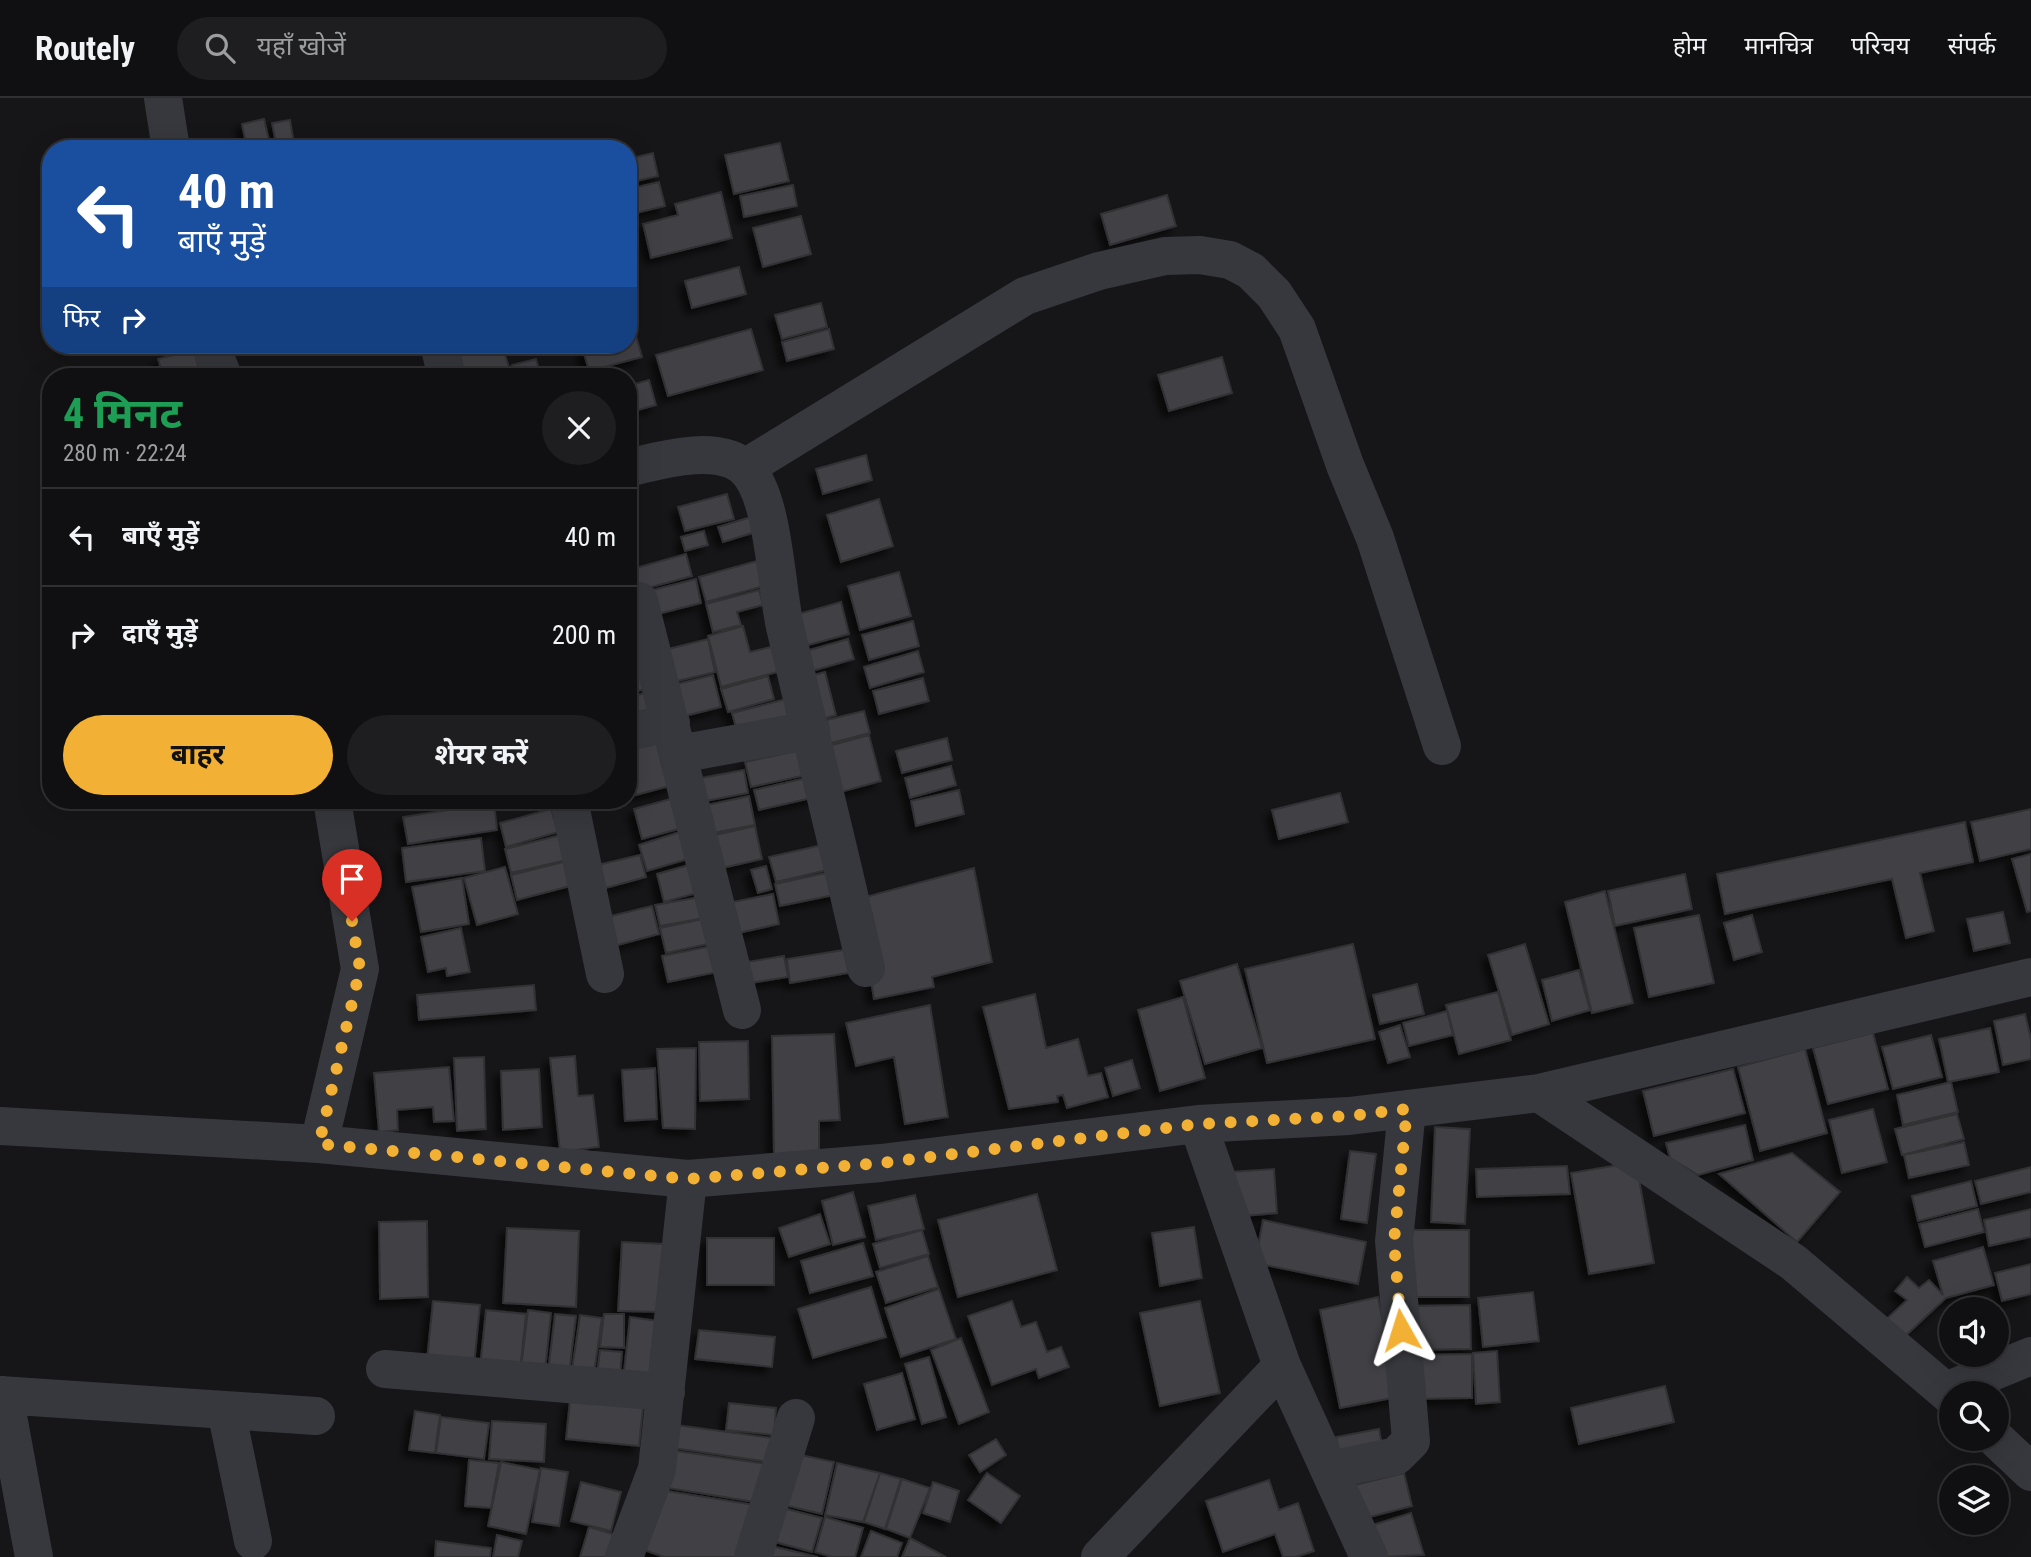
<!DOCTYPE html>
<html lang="hi">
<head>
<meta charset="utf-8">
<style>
	:root { --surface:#101012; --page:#1e1e20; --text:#f1f3f6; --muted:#9c9d9f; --line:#303032; --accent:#f2b134 }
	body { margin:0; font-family:"Roboto Condensed","Noto Sans Devanagari",sans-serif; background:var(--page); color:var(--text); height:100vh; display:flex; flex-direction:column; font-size:26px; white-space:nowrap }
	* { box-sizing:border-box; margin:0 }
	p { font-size:23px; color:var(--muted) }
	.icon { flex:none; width:38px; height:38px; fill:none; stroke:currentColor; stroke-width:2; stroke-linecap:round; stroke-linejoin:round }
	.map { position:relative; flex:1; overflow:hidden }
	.side { position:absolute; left:42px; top:270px; width:595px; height:441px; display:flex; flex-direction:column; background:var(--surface); border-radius:28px; box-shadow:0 7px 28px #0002,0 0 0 2px var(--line) }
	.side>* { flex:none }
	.hud { position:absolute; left:42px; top:42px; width:595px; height:214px; border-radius:28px; box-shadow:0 7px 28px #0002,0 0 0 2px var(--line); background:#1a4fa0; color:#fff; overflow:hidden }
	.fabs { position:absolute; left:1939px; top:1199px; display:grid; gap:14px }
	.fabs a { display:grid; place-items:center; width:70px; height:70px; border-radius:50%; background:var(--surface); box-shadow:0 7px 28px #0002,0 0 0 2px var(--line); font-size:35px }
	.pin { position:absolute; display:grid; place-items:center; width:60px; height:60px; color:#fff; margin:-72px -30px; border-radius:50% 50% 50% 0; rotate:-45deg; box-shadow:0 0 7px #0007 }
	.pin .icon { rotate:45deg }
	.me { position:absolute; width:77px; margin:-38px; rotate:354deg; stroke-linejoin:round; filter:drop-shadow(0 0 5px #0008) }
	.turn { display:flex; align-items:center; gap:24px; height:147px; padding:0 21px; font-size:32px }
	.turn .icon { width:91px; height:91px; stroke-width:2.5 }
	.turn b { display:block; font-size:49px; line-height:60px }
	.then { display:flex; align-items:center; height:66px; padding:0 21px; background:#0003; gap:14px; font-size:26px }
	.round { display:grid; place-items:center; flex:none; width:74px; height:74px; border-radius:37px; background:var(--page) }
	.overview { display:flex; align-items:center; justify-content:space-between; height:119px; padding:0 21px }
	h1 { font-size:42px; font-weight:700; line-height:52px; color:#1e9e55 }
	.primary-button { display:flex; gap:14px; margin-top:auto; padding:14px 21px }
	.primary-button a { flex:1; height:80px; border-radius:42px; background:var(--accent); color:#111; font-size:28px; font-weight:700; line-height:80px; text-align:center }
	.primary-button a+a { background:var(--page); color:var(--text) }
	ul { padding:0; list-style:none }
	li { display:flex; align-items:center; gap:21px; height:98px; padding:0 21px; border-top:2px solid var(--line) }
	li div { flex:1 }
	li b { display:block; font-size:26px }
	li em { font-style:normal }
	header { display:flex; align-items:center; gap:42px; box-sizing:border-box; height:98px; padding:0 35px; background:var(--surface); border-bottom:2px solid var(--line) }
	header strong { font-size:33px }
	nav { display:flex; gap:38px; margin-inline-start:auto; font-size:24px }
	.search { width:490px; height:63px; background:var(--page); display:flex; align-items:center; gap:18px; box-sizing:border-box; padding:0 24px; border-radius:38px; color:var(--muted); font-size:26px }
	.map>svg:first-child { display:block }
	.building { fill:#404145; stroke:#303034; stroke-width:2; filter:url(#shadow) }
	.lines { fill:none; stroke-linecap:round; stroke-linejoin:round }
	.minor { stroke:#37383d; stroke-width:38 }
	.route { stroke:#f2b134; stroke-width:12; stroke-dasharray:0 21.6 }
</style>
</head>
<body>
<header>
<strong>Routely</strong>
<div class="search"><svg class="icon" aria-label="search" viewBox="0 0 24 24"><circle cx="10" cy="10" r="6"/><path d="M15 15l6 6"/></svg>यहाँ खोजें</div>
<nav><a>होम</a><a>मानचित्र</a><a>परिचय</a><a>संपर्क</a></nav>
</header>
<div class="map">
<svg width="2031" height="1459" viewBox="0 0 2031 1459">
	<defs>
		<filter id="shadow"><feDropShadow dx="-6" dy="6" stdDeviation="3.5" flood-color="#0009"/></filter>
	</defs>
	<rect width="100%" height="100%" fill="#161618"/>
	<!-- building -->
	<path class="building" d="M264,21L271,51H247L242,26Z
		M290,22L295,51H277L272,25Z
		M780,45L789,83L734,96L725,57Z
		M653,55L658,78L628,85V61Z
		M659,84L665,108L628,117V91Z
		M793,87L797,108L744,119L740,98Z
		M721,94L732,140L651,160L643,126L678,117L675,106Z
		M1167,97L1176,128L1110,147L1101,116Z
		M801,118L811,156L763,169L753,130Z
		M739,169L746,196L692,210L685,183Z
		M821,205L827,229L782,241L775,217Z
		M751,231L763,272L668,298L656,257Z
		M829,231L834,251L787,263L782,244Z
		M636,238L642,259L589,273L583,252L602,247H628V240Z
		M502,247L509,269L473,278H450L445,261Z
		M194,252L201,278H163L158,261Z
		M1222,259L1232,295L1169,313L1158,277Z
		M536,261L541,278H515L512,267Z
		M509,270L511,278H478Z
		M649,282L656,307L628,315V288Z
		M866,357L872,382L823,396L816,371Z
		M727,396L734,421L685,433L678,409Z
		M879,401L893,448L841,464L827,417Z
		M751,419L756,434L723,444L718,429Z
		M704,433L708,447L685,453L681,439Z
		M686,456L692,478L637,493L632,471Z
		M764,461L771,486L706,504L699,479Z
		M899,474L911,518L860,532L848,488Z
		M696,481L701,505L658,516L652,492Z
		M759,492L763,507L737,514L741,527L713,534L706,506Z
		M841,504L849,536L797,550L788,519Z
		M913,523L919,548L869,562L862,537Z
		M743,528L750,554L775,548L781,573L721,589L708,538Z
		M708,541L715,574L669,585L660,553Z
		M848,541L854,561L805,575L799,555Z
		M918,553L924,574L870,590L864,569Z
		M646,567L652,590L628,595V571Z
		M825,574L836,617L815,623L803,580Z
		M713,577L721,609L673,621L665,589Z
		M768,578L774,601L728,614L721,591Z
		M923,580L929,603L879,616L873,593Z
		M654,593L660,620L628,627V599Z
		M794,599L799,621L738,637L732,615Z
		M864,613L870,635L820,648L814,625Z
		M667,635L681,685L636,697L628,669V646Z
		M869,637L881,683L833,696L821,650Z
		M947,640L952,662L902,675L896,653Z
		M805,651L811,676L751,689L745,664Z
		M951,668L956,687L910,700L905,680Z
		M744,672L748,695L700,704L695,681Z
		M815,678L820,698L759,712L754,692Z
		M959,692L964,716L916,728L911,703Z
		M1340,695L1348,724L1279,741L1272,712Z
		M749,698L755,727L713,735L707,707Z
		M678,699L686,729L642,741L634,711Z
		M494,705L497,732L408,746L403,719Z
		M551,711L558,734L506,749L500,725Z
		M2031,711V751L1980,763L1971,724Z
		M1965,724L1973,764L1920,775L1934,833L1906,840L1892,781L1725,816L1717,776Z
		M755,728L762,761L718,771L710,738Z
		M689,731L698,758L647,773L639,747Z
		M561,737L567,762L511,775L505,751Z
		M481,740L485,773L406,784L402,750Z
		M831,745L836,770L776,784L769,759Z
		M2031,756V813L2027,814L2012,761Z
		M640,757L646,779L595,793L589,769Z
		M571,762L578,786L517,802L511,777Z
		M696,765L704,793L664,804L657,776Z
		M766,768L772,791L758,795L751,772Z
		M505,769L518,816L477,827L464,780Z
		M974,770L992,864L932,879L934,889L874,901L858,801Z
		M839,772L844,795L780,808L775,786Z
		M1685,776L1692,811L1615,828L1608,793Z
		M462,780L469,826L421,834L412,789Z
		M1605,793L1633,905L1592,915L1565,804Z
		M773,796L779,826L734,836L728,805Z
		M706,798L710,819L660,828L655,807Z
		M652,808L659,836L614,848L607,819Z
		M2003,814L2010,845L1974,853L1967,821Z
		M1699,817L1714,885L1649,899L1634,830Z
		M1752,817L1762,854L1734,862L1724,825Z
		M707,820L712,845L666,855L660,830Z
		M461,830L470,874L447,878L446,870L428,874L421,839Z
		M1353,846L1375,941L1267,965L1245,871Z
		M1525,846L1549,926L1512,937L1488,857Z
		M717,847L722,873L668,884L662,858Z
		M856,850L860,873L790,885L787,861Z
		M784,858L788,879L738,887L735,866Z
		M1237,866L1262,950L1205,966L1180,883Z
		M1579,872L1590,912L1552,923L1542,882Z
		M1417,886L1424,916L1380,926L1373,897Z
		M534,887L536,912L419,922L417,897Z
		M1498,894L1511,942L1459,956L1446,907Z
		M1035,896L1046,950L1078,941L1088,978L1101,975L1108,999L1067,1010L1063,997L1057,998L1058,1004L1009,1011L983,909Z
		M1183,899L1205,980L1160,993L1138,912Z
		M930,907L948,1019L905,1026L894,959L856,968L846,925Z
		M1447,913L1453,937L1409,948L1403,925Z
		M2025,916L2031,941V961L2003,967L1994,923Z
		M1400,927L1410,959L1388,965L1379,934Z
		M1990,930L1999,974L1948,984L1939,941Z
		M1873,935L1888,991L1828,1006L1813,950Z
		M834,936L840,1022L819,1023V1056L774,1057L772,938Z
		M1931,937L1942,979L1893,991L1882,949Z
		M748,943L749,1001L700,1003L699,944Z
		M696,950L695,1031L663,1030L657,951Z
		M1805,951L1827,1035L1760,1053L1738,969Z
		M575,958L578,998L593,997L599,1049L560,1054L550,960Z
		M484,959L486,1031L457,1033L454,960Z
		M1132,962L1140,990L1113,998L1105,970Z
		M449,969L454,1023L434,1024L433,1009L397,1012L398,1032L379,1034L374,975Z
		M655,970L657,1021L625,1023L622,972Z
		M539,971L542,1029L503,1032L501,973Z
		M1733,971L1745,1015L1654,1038L1643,993Z
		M1951,984L1958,1014L1903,1027L1897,997Z
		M1873,1011L1887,1064L1842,1075L1829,1022Z
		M1957,1016L1964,1041L1902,1057L1895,1031Z
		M1745,1027L1753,1062L1698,1077L1670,1060L1666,1045Z
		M1435,1029L1470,1031L1465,1126L1431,1124Z
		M1964,1044L1969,1067L1909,1080L1904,1057Z
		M1350,1053L1376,1056L1367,1125L1341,1121Z
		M1792,1055L1840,1094L1797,1144L1719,1076Z
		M1636,1064L1654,1165L1589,1176L1571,1075Z
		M1567,1068L1570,1096L1477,1099L1476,1071Z
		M2031,1069V1094L1981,1106L1975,1083Z
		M1274,1071L1277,1115L1233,1119L1230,1074Z
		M1971,1083L1977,1108L1918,1123L1912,1098Z
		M853,1094L865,1139L833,1147L822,1103Z
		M1037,1096L1057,1172L958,1199L938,1122Z
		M915,1097L924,1131L876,1142L868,1108Z
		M1978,1111L1984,1134L1925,1149L1919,1126Z
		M2031,1111V1139L1989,1148L1984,1122Z
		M820,1116L830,1146L789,1159L779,1130Z
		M1263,1122L1366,1144L1358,1186L1255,1165Z
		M427,1123L428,1199L380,1201L379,1124Z
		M1194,1129L1202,1180L1160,1188L1152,1135Z
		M507,1130L579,1133L576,1209L503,1205Z
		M922,1132L929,1156L880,1170L873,1146Z
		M1402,1132H1469V1199H1402Z
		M707,1140H774V1187H707Z
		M622,1144L664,1146L660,1214L618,1213Z
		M863,1145L873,1178L810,1195L801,1163Z
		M1983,1149L1994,1187L1946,1200L1900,1243L1883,1224L1907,1202L1895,1193L1907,1179L1919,1190L1929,1182L1943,1197L1933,1163Z
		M928,1158L938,1189L886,1205L876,1174Z
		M2031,1166V1196L2002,1203L1995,1175Z
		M871,1189L886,1239L813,1260L798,1211Z
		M939,1191L956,1241L901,1259L885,1210Z
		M1533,1194L1539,1243L1483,1249L1478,1200Z
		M1378,1199L1398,1299L1340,1310L1320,1212Z
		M433,1203L480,1207L474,1267L427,1262Z
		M1012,1203L1021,1229L1036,1224L1047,1254L1061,1249L1069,1269L1039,1280L1036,1271L992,1287L968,1218Z
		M1200,1203L1220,1295L1160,1308L1140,1215Z
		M1470,1207L1471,1251L1410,1252L1409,1208Z
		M486,1212L526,1216L520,1273L480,1269Z
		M528,1212L551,1215L545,1273L521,1270Z
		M555,1216L576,1218L569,1276L548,1274Z
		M604,1216H624V1250L600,1249Z
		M580,1217L602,1220L593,1282L571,1279Z
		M630,1219L658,1223L650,1285L623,1282Z
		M699,1232L775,1239L772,1269L695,1261Z
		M961,1240L989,1314L959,1326L931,1252Z
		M600,1252L622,1254L620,1279L597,1276Z
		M1497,1253L1500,1304L1476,1306L1473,1255Z
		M1472,1256V1300L1413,1301L1412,1257Z
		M929,1259L946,1319L922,1326L905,1266Z
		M902,1275L915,1321L877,1332L864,1286Z
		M1665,1288L1674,1324L1579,1346L1571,1310Z
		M570,1302L643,1309L639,1348L566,1341Z
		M729,1305L776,1310L774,1337L726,1332Z
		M415,1313L440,1317L435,1355L409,1352Z
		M441,1319L489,1325L484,1361L436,1355Z
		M492,1323L546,1326L544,1364L489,1361Z
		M676,1327L772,1340L769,1364L673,1350Z
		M1379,1331L1384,1358L1341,1366L1336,1339Z
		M996,1341L1006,1357L980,1374L969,1357Z
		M669,1352L767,1366L761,1405L662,1389Z
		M796,1356L834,1364L822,1416L784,1407Z
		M469,1362L499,1365L491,1410L465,1408Z
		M501,1364L540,1372L526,1436L488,1428Z
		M837,1365L880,1375L863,1424L825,1417Z
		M541,1370L568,1374L559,1428L532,1424Z
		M880,1375L901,1381L885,1431L864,1424Z
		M987,1375L1020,1398L1001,1425L968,1402Z
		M1404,1375L1412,1408L1358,1422L1351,1388Z
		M902,1381L930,1390L910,1440L886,1431Z
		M1269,1382L1279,1412L1298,1405L1314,1453L1296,1459H1283L1275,1436L1223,1454L1206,1403Z
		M581,1384L621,1394L611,1433L571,1423Z
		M933,1384L959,1393L950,1424L923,1415Z
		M661,1392L761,1408L745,1459H664L644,1452Z
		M783,1410L822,1420L812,1454L775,1444Z
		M1411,1415L1424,1457L1382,1459L1373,1427Z
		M825,1419L863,1430L855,1459H832L815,1454Z
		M589,1429L613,1436L607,1459H580Z
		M871,1433L902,1445L897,1459H861Z
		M497,1437L522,1443L518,1459H493Z
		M910,1440L946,1459H902Z
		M436,1443L491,1450L490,1459H435Z
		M771,1448L818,1459H768Z"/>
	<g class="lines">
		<!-- minor -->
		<path class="minor" d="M163,0L171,51
			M210,247L223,278
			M439,247L447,278
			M628,370C661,362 719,345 746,371C774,398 776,489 785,529C812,642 840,756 866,870
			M745,370L1025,198L1099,173L1165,158L1200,157L1230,162L1251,173L1274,196L1297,231L1345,367L1375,440L1442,648
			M639,503L742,912
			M628,634L671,625
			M679,656L811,632
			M569,702L605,876
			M1539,995L1793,1164L1951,1298
			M1198,1026L1282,1268L1369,1459
			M0,1028L319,1046L688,1081L881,1065L1198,1026L1349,1018L1539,995L2031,879
			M319,1046L360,871L332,702
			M385,1271L666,1294
			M1946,1293L2031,1258
			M0,1297L316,1318
			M4,1297L34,1459
			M226,1312L253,1443
			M1995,1340L2031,1374
			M1330,1372L1396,1358L1411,1343L1394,1143L1407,1011
			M624,1459L657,1371L688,1081
			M753,1459L796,1320
			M1100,1459L1282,1268"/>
	</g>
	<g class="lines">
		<!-- route -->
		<path class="route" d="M352,823L360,871L319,1046L688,1081L881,1065L1198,1026L1349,1018L1407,1011L1394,1143L1401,1232"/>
	</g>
</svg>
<div class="fabs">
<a><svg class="icon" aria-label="sound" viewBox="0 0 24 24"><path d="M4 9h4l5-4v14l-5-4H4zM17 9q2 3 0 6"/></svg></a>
<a><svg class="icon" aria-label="search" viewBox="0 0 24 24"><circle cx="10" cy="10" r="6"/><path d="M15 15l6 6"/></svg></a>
<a><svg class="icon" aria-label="layers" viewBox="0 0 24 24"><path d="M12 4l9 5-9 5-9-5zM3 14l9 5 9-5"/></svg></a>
</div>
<div class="pin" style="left:352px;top:823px;background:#d93025"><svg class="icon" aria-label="arrive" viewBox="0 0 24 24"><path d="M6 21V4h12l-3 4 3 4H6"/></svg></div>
<svg class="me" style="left:1401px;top:1232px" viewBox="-20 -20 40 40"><path d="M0-17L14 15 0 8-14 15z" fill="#f2b134" stroke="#fff" stroke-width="4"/></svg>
<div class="hud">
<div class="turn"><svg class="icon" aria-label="left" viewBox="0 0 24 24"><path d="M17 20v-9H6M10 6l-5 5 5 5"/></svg><div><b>40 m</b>बाएँ मुड़ें</div></div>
<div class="then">फिर<svg class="icon" aria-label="right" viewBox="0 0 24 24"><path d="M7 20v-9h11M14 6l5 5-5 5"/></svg></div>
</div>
<section class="side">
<div class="overview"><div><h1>4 मिनट</h1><p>280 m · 22:24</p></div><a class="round"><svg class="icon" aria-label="close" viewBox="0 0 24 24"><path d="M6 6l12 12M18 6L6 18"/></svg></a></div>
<ul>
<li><svg class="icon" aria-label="left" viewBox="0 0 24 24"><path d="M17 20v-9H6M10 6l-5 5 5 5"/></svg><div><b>बाएँ मुड़ें</b></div><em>40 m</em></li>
<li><svg class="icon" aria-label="right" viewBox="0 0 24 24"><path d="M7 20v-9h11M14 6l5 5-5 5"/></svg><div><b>दाएँ मुड़ें</b></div><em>200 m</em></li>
</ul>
<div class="primary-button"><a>बाहर</a><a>शेयर करें</a></div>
</section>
</div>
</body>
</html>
